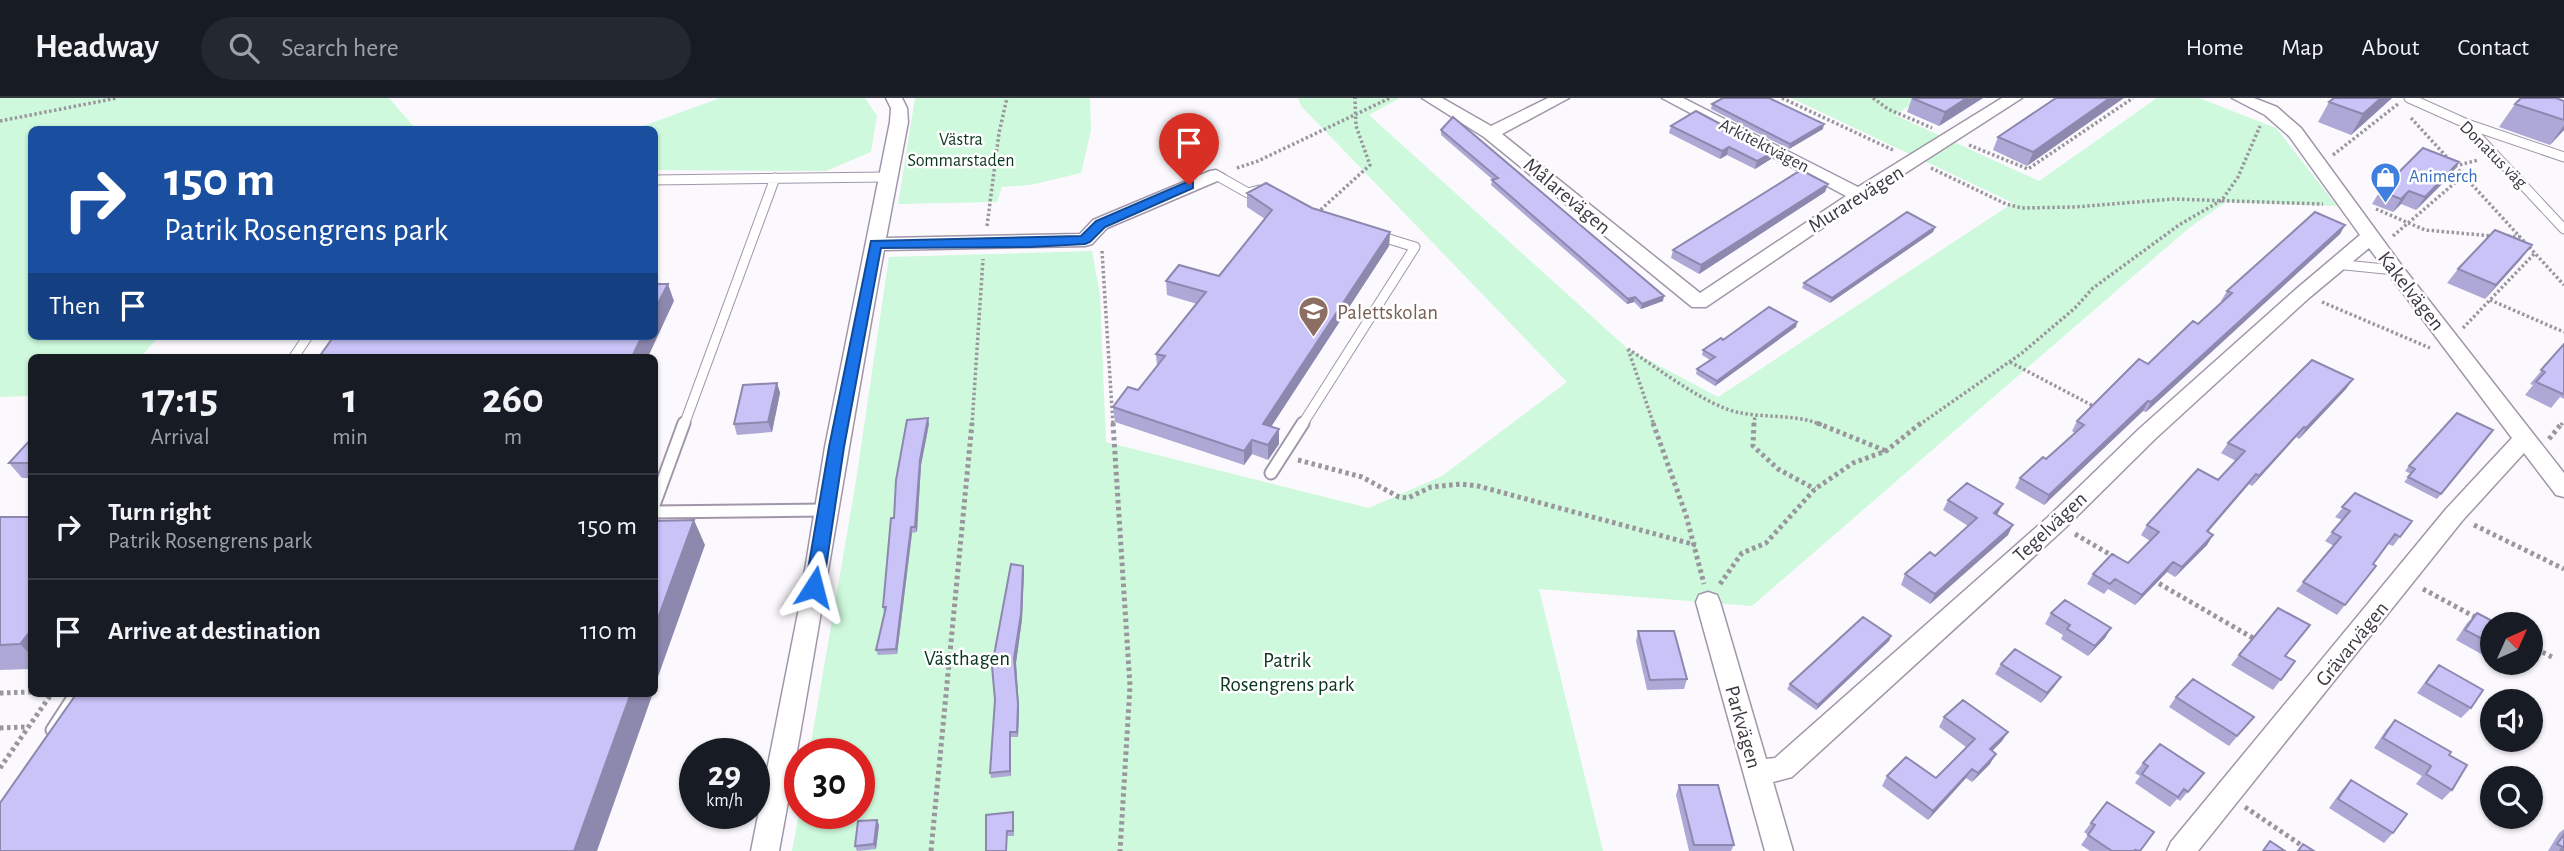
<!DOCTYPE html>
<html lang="en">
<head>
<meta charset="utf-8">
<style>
	:root { --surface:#171b24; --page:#242831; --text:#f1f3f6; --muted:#9ea1a6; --line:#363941 }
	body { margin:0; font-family:"Alegreya Sans",sans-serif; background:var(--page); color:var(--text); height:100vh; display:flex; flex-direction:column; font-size:26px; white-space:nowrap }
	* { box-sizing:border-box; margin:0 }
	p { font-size:23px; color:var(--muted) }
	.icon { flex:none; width:38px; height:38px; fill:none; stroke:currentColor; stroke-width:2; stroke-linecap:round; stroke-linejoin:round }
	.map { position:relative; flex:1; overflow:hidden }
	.side { position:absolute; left:28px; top:256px; width:630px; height:343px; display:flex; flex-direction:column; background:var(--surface); border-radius:10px; box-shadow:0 2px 5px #0004 }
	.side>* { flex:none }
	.top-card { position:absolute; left:28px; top:28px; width:630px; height:214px; border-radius:10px; box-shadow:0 2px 5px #0004; background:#1a4fa0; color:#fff; overflow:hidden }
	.needle { width:46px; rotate:45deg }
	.buttons { position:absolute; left:2480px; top:514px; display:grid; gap:14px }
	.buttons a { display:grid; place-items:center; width:63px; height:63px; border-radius:50%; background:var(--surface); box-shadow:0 2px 5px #0004; font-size:35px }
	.speed { position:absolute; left:679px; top:640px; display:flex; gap:14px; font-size:35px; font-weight:700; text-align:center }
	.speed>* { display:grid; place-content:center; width:91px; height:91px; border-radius:50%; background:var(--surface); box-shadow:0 2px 5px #0004; line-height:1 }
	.speed small { font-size:18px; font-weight:400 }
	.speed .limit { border:10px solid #d22; background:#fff; color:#111 }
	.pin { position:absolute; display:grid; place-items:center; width:60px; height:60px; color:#fff; margin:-72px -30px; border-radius:50% 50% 50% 0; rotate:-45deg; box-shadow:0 0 7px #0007 }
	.pin .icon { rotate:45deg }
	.me { position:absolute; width:77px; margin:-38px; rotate:9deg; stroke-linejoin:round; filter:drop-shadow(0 0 5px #0008) }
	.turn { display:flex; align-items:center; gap:24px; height:147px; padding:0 21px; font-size:32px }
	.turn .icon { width:91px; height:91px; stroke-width:2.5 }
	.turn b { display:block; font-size:49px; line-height:60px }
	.then { display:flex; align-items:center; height:66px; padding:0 21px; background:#0003; gap:14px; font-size:26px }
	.eta { display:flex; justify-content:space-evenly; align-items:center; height:119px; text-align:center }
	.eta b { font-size:42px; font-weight:700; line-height:49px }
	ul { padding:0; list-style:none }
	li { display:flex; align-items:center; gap:21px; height:105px; padding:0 21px; border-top:2px solid var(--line) }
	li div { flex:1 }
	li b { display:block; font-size:26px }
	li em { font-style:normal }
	header { display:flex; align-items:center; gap:42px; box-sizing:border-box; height:98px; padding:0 35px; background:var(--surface); border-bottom:2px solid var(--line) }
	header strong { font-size:33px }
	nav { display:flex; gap:38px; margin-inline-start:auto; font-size:24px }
	.search { width:490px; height:63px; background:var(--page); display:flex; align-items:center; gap:18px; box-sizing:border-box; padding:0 24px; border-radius:38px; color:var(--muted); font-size:26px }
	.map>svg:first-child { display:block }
	.green { fill:#cef9dc }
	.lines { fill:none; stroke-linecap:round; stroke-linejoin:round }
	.service-far1-casing { stroke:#a196a9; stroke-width:11 }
	.service-casing { stroke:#a196a9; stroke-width:15 }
	.minor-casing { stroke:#a196a9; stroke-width:3 }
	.path-far1 { stroke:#9a969d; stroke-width:3.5; stroke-dasharray:2.5 2.5; stroke-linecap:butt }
	.path { stroke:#9a969d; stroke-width:5; stroke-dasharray:3.5 3.5; stroke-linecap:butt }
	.service-far1 { stroke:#fff; stroke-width:9 }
	.service { stroke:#fff; stroke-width:11 }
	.minor { fill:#fff; fill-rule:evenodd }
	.wall { fill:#ada8d5 }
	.shaded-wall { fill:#8d88ae }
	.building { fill:#c9c3f8; stroke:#8d88ae; stroke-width:2 }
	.route { fill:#1a73e8; stroke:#114b97; stroke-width:2 }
	.labels { text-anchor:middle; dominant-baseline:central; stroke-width:5; stroke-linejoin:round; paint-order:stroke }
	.far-park-label { font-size:18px; fill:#0b361f; stroke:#fff }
	.far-street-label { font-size:18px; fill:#3e3941; stroke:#fff }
	.far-shop-label { font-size:18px; fill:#366cbe; stroke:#fff; text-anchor:start }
	.street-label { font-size:21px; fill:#3e3941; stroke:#fff }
	.education-label { font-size:21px; fill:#785e54; stroke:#fff; text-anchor:start }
	.park-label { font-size:21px; fill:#0b361f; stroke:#fff }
</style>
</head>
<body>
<header>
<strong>Headway</strong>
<div class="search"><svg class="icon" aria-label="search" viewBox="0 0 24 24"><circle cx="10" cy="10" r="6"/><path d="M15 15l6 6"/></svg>Search here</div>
<nav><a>Home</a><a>Map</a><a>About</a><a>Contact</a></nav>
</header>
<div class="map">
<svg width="2564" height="753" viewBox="0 0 2564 753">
	<rect width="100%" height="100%" fill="#fcf9fe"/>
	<!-- green -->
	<path class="green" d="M0,0H389L416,31L32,32V238H159L141,259H32L31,298L0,299Z
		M720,0H865L877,18L871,54L826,73L655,72L654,32L635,31Z
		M915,0H1090L1091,33L1081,75L1030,87L1002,89L997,104L898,106Z
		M1298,0H1400L1369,17L1628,251L1718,299L2013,105L1791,0H1922L1895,17L2039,83L2157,0H2199L2276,30L2337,108L2226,104L2189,130L1752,508L1539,491L1603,753H792L800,710V716H859V656H809L855,389L889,159L1092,153L1100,197L1106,344L1369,410L1442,378L1567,284L1301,8Z"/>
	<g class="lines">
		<defs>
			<path id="service-far1" d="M2409,0L2465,25L2564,131
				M2467,26L2564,59
				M1216,77L1248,95L1259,92
				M654,82L886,79
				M2335,166L2395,172
				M294,259L308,238
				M684,327L775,80
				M1302,327L1415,149L1376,137"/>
			<path id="service" d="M1271,375L1303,325
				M654,407L684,325
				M654,414L826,412
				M52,632L76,595"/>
			<path id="minor" d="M886,0H902L907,10L908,24L886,140L1080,136L1093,122L1210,73L1216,72L1225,77L1222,81L1107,130L1092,146L1085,148L884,152C847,352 816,553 779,753H751L798,515L825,349L890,24L891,10Z
				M1422,0H1442L1491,28L1548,0H1569L1502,36L1700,195L1846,98L1662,0H1683L1858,89L2002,0H2022L1865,101L1706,209H1692L1484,39Z
				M2232,0H2254L2277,9L2301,30L2402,168L2564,375V399L2556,397L2524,355L2462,423L2198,753H2167L2171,744L2446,411L2512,340L2369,150L2309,200L2155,341L2064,431L1792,679L1773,684L1793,753H1765L1696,504L1699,497L1708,494L1717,497L1720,504L1766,661L1775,660L2048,419L2139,331L2295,192L2360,137L2289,38L2265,17Z"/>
		</defs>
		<!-- service-far1 casing -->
		<use href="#service-far1" class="service-far1-casing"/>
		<!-- service casing -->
		<use href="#service" class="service-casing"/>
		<!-- minor casing -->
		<use href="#minor" class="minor-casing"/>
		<!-- path-far1 -->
		<path class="path-far1" d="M1782,0L1895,53
			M1873,0L1888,11L1932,30
			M2411,20L2564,187
			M0,23L117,0
			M1969,47L2028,71L2133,0
			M2333,57L2398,6
			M2455,68L2478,62
			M1237,70L1258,63L1390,0
			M1931,70L2006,106L2022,110L2075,109L2173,101L2323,106
			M2376,111L2425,132L2493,138
			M1317,115L1370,67L1356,28L1355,0
			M987,128L999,35L1007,0
			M2393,138L2464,77
			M2508,138L2521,139
			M1102,153L1113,327
			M2490,202L2564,234
			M2322,204L2430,250
			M2463,230L2535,155
			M1628,251C1658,270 1707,309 1741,315C1768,320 1796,316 1822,327
			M1628,251L1654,327
			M2010,264L2097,310
			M972,327L983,161
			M1754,327L1755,317
			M1919,327L2022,255L2075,210L2093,190L2179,127L2222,102L2238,79L2260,28
			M2561,327L2564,323"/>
		<!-- path -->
		<path class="path" d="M1113,325L1130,588L1120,753
			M1653,325L1686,417L1704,486
			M1754,325L1753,348L1778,371L1815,391
			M1817,325L1886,353
			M2549,341L2562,325
			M1298,362L1362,379L1399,399L1408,400L1431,389L1461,386L1478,388L1696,447
			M2474,427L2564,471
			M2075,436L2116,460
			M2153,482L2258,543
			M1720,486L1742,455L1766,445L1815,391L1853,365L1886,353L1921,325
			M2423,491L2477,520
			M2530,548L2552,559
			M0,595L32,594
			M0,630L27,629
			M0,670L52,595
			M2245,709L2310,753
			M931,753L972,325"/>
		<!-- service-far1 -->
		<use href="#service-far1" class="service-far1"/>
		<!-- service -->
		<use href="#service" class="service"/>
		<!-- minor -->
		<use href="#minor" class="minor"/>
	</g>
	<!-- wall -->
	<path class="wall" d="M1912,0H1983L1939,28L1907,14Z
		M2056,0L2027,68L1993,52L1998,39Z
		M2392,0L2351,37L2318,24L2329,4Z
		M2564,3V32L2550,47L2499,29L2515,6Z
		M1712,6L1823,31L1789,51L1711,11Z
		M1671,28L1771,61L1755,71L1727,57L1720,61L1669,35Z
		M1441,32L1663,203L1641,211L1634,204L1627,206L1491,87L1492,82H1493L1441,37Z
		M2459,64L2451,77L2416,112L2401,106L2393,114L2372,106L2380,93Z
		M1828,86L1825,94L1699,176L1671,160L1673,152Z
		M1247,95L1312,110L1390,134L1389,148L1271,329L1279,331V346L1268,362L1252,356L1244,367L1115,324L1113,309L1138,292L1157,268L1156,256L1197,206L1167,197L1166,183L1219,178L1265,121L1247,109Z
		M2345,127L2340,136L2146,314L2143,313L2044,407L2015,390L2020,380L2046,361L2075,335L2072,333L2077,323L2198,226L2223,203H2221L2227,193Z
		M1935,129L1933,134L1830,205L1802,190L1804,185Z
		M2521,161L2485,201L2447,185L2458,171Z
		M1797,224L1796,229L1715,288L1696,276L1697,271L1710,262L1702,257L1703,252L1723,242Z
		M2564,246V301L2560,299L2551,310L2525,297L2533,287L2530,286Z
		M2353,281L2346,291L2299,341L2296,339L2252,388L2249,386L2208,434L2213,437L2207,447L2175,479L2167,474L2135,507L2108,491L2104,496L2087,486L2093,476L2128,465L2150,443L2141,437L2147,427L2218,382L2236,363L2221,355L2228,345Z
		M777,285L780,295L772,334L737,337L734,326Z
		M929,326L921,367L917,434L912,435L897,556L878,557L876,552L884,514L883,509Z
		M2493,332L2437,401L2404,384L2411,376L2405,373L2409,368Z
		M32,340V380H22L9,365Z
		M2355,395L2400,439L2393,448L2388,446L2373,466L2376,468L2337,517L2296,493L2334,448L2325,443L2342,422L2335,419Z
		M1948,402L1997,417L2008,437L1930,506L1901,487L1905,476L1935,458L1968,428L1943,412Z
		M0,419H32V571L0,572Z
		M1023,468L1024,473L1022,521L1016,565L1019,611L1018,639H1011V678L991,680L990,675Z
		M2051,515L2111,530L2105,540L2088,558L2061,541L2063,537L2045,526Z
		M2477,515L2492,527V562L2456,542L2467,525Z
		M1638,533L1687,581L1684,591L1647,592L1636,543Z
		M1891,538L1889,543L1816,612L1787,591L1790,586Z
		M2239,557L2285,558L2295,563L2273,592L2231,567Z
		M2001,566L2061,579L2054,589L2041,605L1995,576Z
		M2439,567L2471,610L2461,620L2417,595L2430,577Z
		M2176,599L2254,619L2229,648L2169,609Z
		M1944,619L2008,634L2002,643L1992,653L1990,666L1972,684L1966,680L1928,722L1882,688L1887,678L1936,680L1966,649L1939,629Z
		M2395,622L2449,657L2452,692L2442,702L2416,686L2422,678L2374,650L2386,632Z
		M2143,665L2204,675L2180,703L2177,701L2170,709L2135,685L2140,678L2135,675Z
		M2351,682L2393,735L2384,745L2329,710L2342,692Z
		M1679,687L1734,747L1731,753H1689L1676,697Z
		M2107,704L2140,753H2090L2081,747L2088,737L2084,734Z
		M1013,714L1014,718V738H1008L986,753Z
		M877,722L879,727L876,751L857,753L855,748Z
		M2564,731V753H2548L2559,735Z"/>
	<!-- shaded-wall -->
	<path class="shaded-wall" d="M1967,0H1983L1939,28L1945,14Z
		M2110,0H2124L2027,68L2033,54Z
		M2381,0H2392L2351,37L2363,16Z
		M1824,26L1823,31L1789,51L1790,46Z
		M2564,27V32L2550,47Z
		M1729,49L1727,57L1720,61L1722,53Z
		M1773,54L1771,61L1755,71L1757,63Z
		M2459,64L2451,77L2416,112L2425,99Z
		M1828,86L1825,94L1699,176L1701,167Z
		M2409,93L2401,106L2393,114L2401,101Z
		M2345,127L2340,136L2146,314L2151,304Z
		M1935,129L1933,134L1830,205L1832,200Z
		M1390,134L1389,148L1263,341V326Z
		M2532,147L2521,161L2485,201L2496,187Z
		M668,186L674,203L648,259H632L642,238H654V213Z
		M1664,198L1663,203L1641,211L1642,206Z
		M1635,199L1634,204L1627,206L1628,201Z
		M1797,224L1796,229L1715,288L1717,283Z
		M2353,281L2346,291L2299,341L2306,330Z
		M777,285L780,295L772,334L768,324Z
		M2148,303L2143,313L2044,407L2049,397Z
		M928,320L929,326L921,367L917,434L915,429L920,362Z
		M2304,329L2296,339L2252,388L2259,378Z
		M1279,331V346L1268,362V347Z
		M1252,342V356L1244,367V353Z
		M2256,376L2249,386L2200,443L2207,433Z
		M2003,406L1997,417L1994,415Z
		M694,422L705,447L654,590V531Z
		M2013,427L2008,437L1930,506L1935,496Z
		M911,429L912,435L897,556L896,551Z
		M2213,437L2207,447L2175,479L2182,469Z
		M2173,464L2167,474L2135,507L2142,497Z
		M1023,468L1024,473L1022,521L1016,565L1019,611L1018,639L1017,634L1014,560Z
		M2111,530L2105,540L2088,558L2095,548Z
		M32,531V558L20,546Z
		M1891,538L1889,543L1816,612L1818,607Z
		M2061,579L2054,589L2041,605L2047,595Z
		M631,595H653L597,753H574Z
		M1010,634L1011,639V678L1010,673Z
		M2008,634L2002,643L1984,661L1990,651Z
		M1996,656L1990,666L1972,684L1978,675Z
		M1972,671L1966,680L1928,722L1933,713Z
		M877,722L879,727L876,751L874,746Z"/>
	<!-- building -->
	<path class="building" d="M1723,0H1769L1824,26L1790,46L1712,6Z
		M1912,0H1967L1945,14Z
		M2056,0H2110L2033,54L1998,39Z
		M2334,0H2381L2363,16L2329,4Z
		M2521,0H2556L2564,3V22L2515,6Z
		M1696,13L1773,54L1757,63L1729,49L1722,53L1671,28Z
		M1453,19L1664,198L1642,206L1635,199L1628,201L1492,82L1498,80L1441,32Z
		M2423,50L2459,64L2425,99L2409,93L2401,101L2380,93Z
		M1801,72L1828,86L1701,167L1673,152Z
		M1266,85L1312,110L1390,134L1263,326L1279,331L1268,347L1252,342L1244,353L1113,309L1128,289L1138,292L1165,258L1156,256L1206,194L1166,183L1179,167L1219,178L1272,112L1247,95Z
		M1907,114L1935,129L1832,200L1804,185Z
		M2315,114L2345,127L2151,304L2148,303L2049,397L2020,380L2043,359L2046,361L2084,327L2077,323L2139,261L2148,266L2193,223L2198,226L2232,195L2227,193Z
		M2495,132L2532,147L2496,187L2458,171Z
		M654,186H668L654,213Z
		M1769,209L1797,224L1717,283L1697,271L1715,259L1703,252L1721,240L1723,242Z
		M334,238H642L632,259H319Z
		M2564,246V295L2563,296L2536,284L2545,274L2541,272Z
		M2312,262L2353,281L2306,330L2304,329L2259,378L2256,376L2207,433L2213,437L2182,469L2173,464L2142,497L2115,481L2110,486L2093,476L2112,456L2128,465L2159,434L2147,427L2198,371L2218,382L2245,353L2228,345Z
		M777,285L768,324L734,326L743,287Z
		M2457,315L2493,332L2441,396L2408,379L2415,371L2409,368Z
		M928,320L920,362L915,429H911L896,551L876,552L886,509H883L891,420H894L896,382L907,322Z
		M32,340V365H9Z
		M1967,385L2003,406L1994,415L2013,427L1935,496L1905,476L1930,454L1935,458L1977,420L1948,402Z
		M2355,395L2412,423L2400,439L2395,436L2373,466L2376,468L2345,507L2303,484L2341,439L2332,434L2350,413L2342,409Z
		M0,419H32V531L20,546L0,547Z
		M694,422L654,531V423Z
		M1011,466L1023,468L1021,516L1014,560L1018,606L1017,634H1010V673L990,675L995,602L992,568Z
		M2065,502L2111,530L2095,548L2067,531L2070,527L2051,515Z
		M2278,510L2310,527L2285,558L2295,563L2281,582L2239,557Z
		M2477,515L2500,527H2492V546L2465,532Z
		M1863,519L1891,538L1818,607L1790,586Z
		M1638,533H1674L1687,581L1650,582Z
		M2015,551L2061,579L2047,595L2001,566Z
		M2439,567L2483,592L2471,610L2426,585Z
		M2193,581L2254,619L2237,638L2176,599Z
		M77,595H631L574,753H0V705Z
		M1963,602L2008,634L1990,651L1996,656L1978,675L1972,671L1933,713L1887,678L1906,659L1936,680L1975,641L1944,619Z
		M2395,622L2451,654L2449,657L2467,667L2452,692L2426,676L2431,668L2383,640Z
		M2160,646L2204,675L2188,694L2184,691L2178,699L2142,676L2148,668L2143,665Z
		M2351,682L2407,716L2393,735L2338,701Z
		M1679,687H1718L1734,747H1694Z
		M2107,704L2154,734L2140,753L2135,752V753H2112L2088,737L2095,727L2091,725Z
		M1013,714V733H1007L1006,753H986V717Z
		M877,722L874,746L855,748L858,723Z
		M2564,736V753H2560L2563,749L2557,746Z
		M2270,743L2285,753H2263Z
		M2303,746L2314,753H2298Z"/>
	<!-- route -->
	<path class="route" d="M1189,83L1193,84V90L1105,129L1090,144L1085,146L1030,149L881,150L844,349L823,489L820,493H808L805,489L829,349L871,143L1081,138L1096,123Z"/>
	<!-- icons -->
	<defs>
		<symbol id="shop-pin" viewBox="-11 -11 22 30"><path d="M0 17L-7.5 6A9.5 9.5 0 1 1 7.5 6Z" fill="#3f7fe0" stroke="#fff"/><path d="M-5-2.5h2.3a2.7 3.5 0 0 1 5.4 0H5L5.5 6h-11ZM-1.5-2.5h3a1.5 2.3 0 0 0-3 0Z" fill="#fff"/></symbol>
		<symbol id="school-pin" viewBox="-11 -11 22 30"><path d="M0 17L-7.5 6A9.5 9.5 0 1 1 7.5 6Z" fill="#8d6e63" stroke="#fff"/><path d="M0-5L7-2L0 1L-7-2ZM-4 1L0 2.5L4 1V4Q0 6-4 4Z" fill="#fff"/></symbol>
	</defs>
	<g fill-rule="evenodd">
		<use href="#shop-pin" x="2368" y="62" width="35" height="47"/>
		<use href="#school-pin" x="1296" y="196" width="35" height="47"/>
	</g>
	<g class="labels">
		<!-- far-park labels -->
		<g class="far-park-label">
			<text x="961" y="42">Västra<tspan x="961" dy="21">Sommarstaden</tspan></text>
		</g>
		<!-- far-street labels -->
		<g class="far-street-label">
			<text transform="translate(1764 48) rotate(27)">Arkitektvägen</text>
			<text transform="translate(2493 57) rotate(45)">Donatus väg</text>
		</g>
		<!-- far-shop labels -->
		<g class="far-shop-label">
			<text x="2409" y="79">Animerch</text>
		</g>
		<!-- street labels -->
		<g class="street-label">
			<text transform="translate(1567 98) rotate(40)">Målarevägen</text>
			<text transform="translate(1856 101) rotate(-32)">Murarevägen</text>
			<text transform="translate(2411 193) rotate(52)">Kakelvägen</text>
			<text transform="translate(2050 429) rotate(-43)">Tegelvägen</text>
			<text transform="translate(2352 546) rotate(-51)">Grävarvägen</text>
			<text transform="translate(1743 629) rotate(74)">Parkvägen</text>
		</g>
		<!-- education labels -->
		<g class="education-label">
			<text x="1337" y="214">Palettskolan</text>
		</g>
		<!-- park labels -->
		<g class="park-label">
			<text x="967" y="560">Västhagen</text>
			<text x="1287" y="562">Patrik<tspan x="1287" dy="24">Rosengrens park</tspan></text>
		</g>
	</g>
</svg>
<div class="buttons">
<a><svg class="needle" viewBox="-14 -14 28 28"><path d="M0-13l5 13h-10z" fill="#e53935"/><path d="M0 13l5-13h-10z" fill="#9ea1a6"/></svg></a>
<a><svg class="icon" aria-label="sound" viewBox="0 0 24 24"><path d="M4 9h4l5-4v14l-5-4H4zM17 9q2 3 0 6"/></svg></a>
<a><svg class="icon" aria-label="search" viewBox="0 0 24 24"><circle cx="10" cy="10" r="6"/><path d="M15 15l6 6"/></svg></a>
</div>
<div class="speed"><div>29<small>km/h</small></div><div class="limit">30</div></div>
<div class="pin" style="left:1189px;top:87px;background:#d93025"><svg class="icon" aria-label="arrive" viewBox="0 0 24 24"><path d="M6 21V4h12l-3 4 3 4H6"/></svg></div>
<svg class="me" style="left:814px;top:489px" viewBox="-20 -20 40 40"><path d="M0-17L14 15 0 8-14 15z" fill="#1a73e8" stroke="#fff" stroke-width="4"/></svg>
<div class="top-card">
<div class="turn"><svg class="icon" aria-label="right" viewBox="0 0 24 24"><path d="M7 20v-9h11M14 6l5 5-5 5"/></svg><div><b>150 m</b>Patrik Rosengrens park</div></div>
<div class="then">Then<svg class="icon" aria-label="arrive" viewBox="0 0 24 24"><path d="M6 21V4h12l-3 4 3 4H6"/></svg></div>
</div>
<section class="side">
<div class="eta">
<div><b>17:15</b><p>Arrival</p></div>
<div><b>1</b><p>min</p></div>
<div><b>260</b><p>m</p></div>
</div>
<ul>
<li><svg class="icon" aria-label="right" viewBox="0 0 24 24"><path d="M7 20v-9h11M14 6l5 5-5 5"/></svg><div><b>Turn right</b><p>Patrik Rosengrens park</p></div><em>150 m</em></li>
<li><svg class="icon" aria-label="arrive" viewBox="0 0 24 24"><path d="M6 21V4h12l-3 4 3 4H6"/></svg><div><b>Arrive at destination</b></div><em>110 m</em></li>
</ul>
</section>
</div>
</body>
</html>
